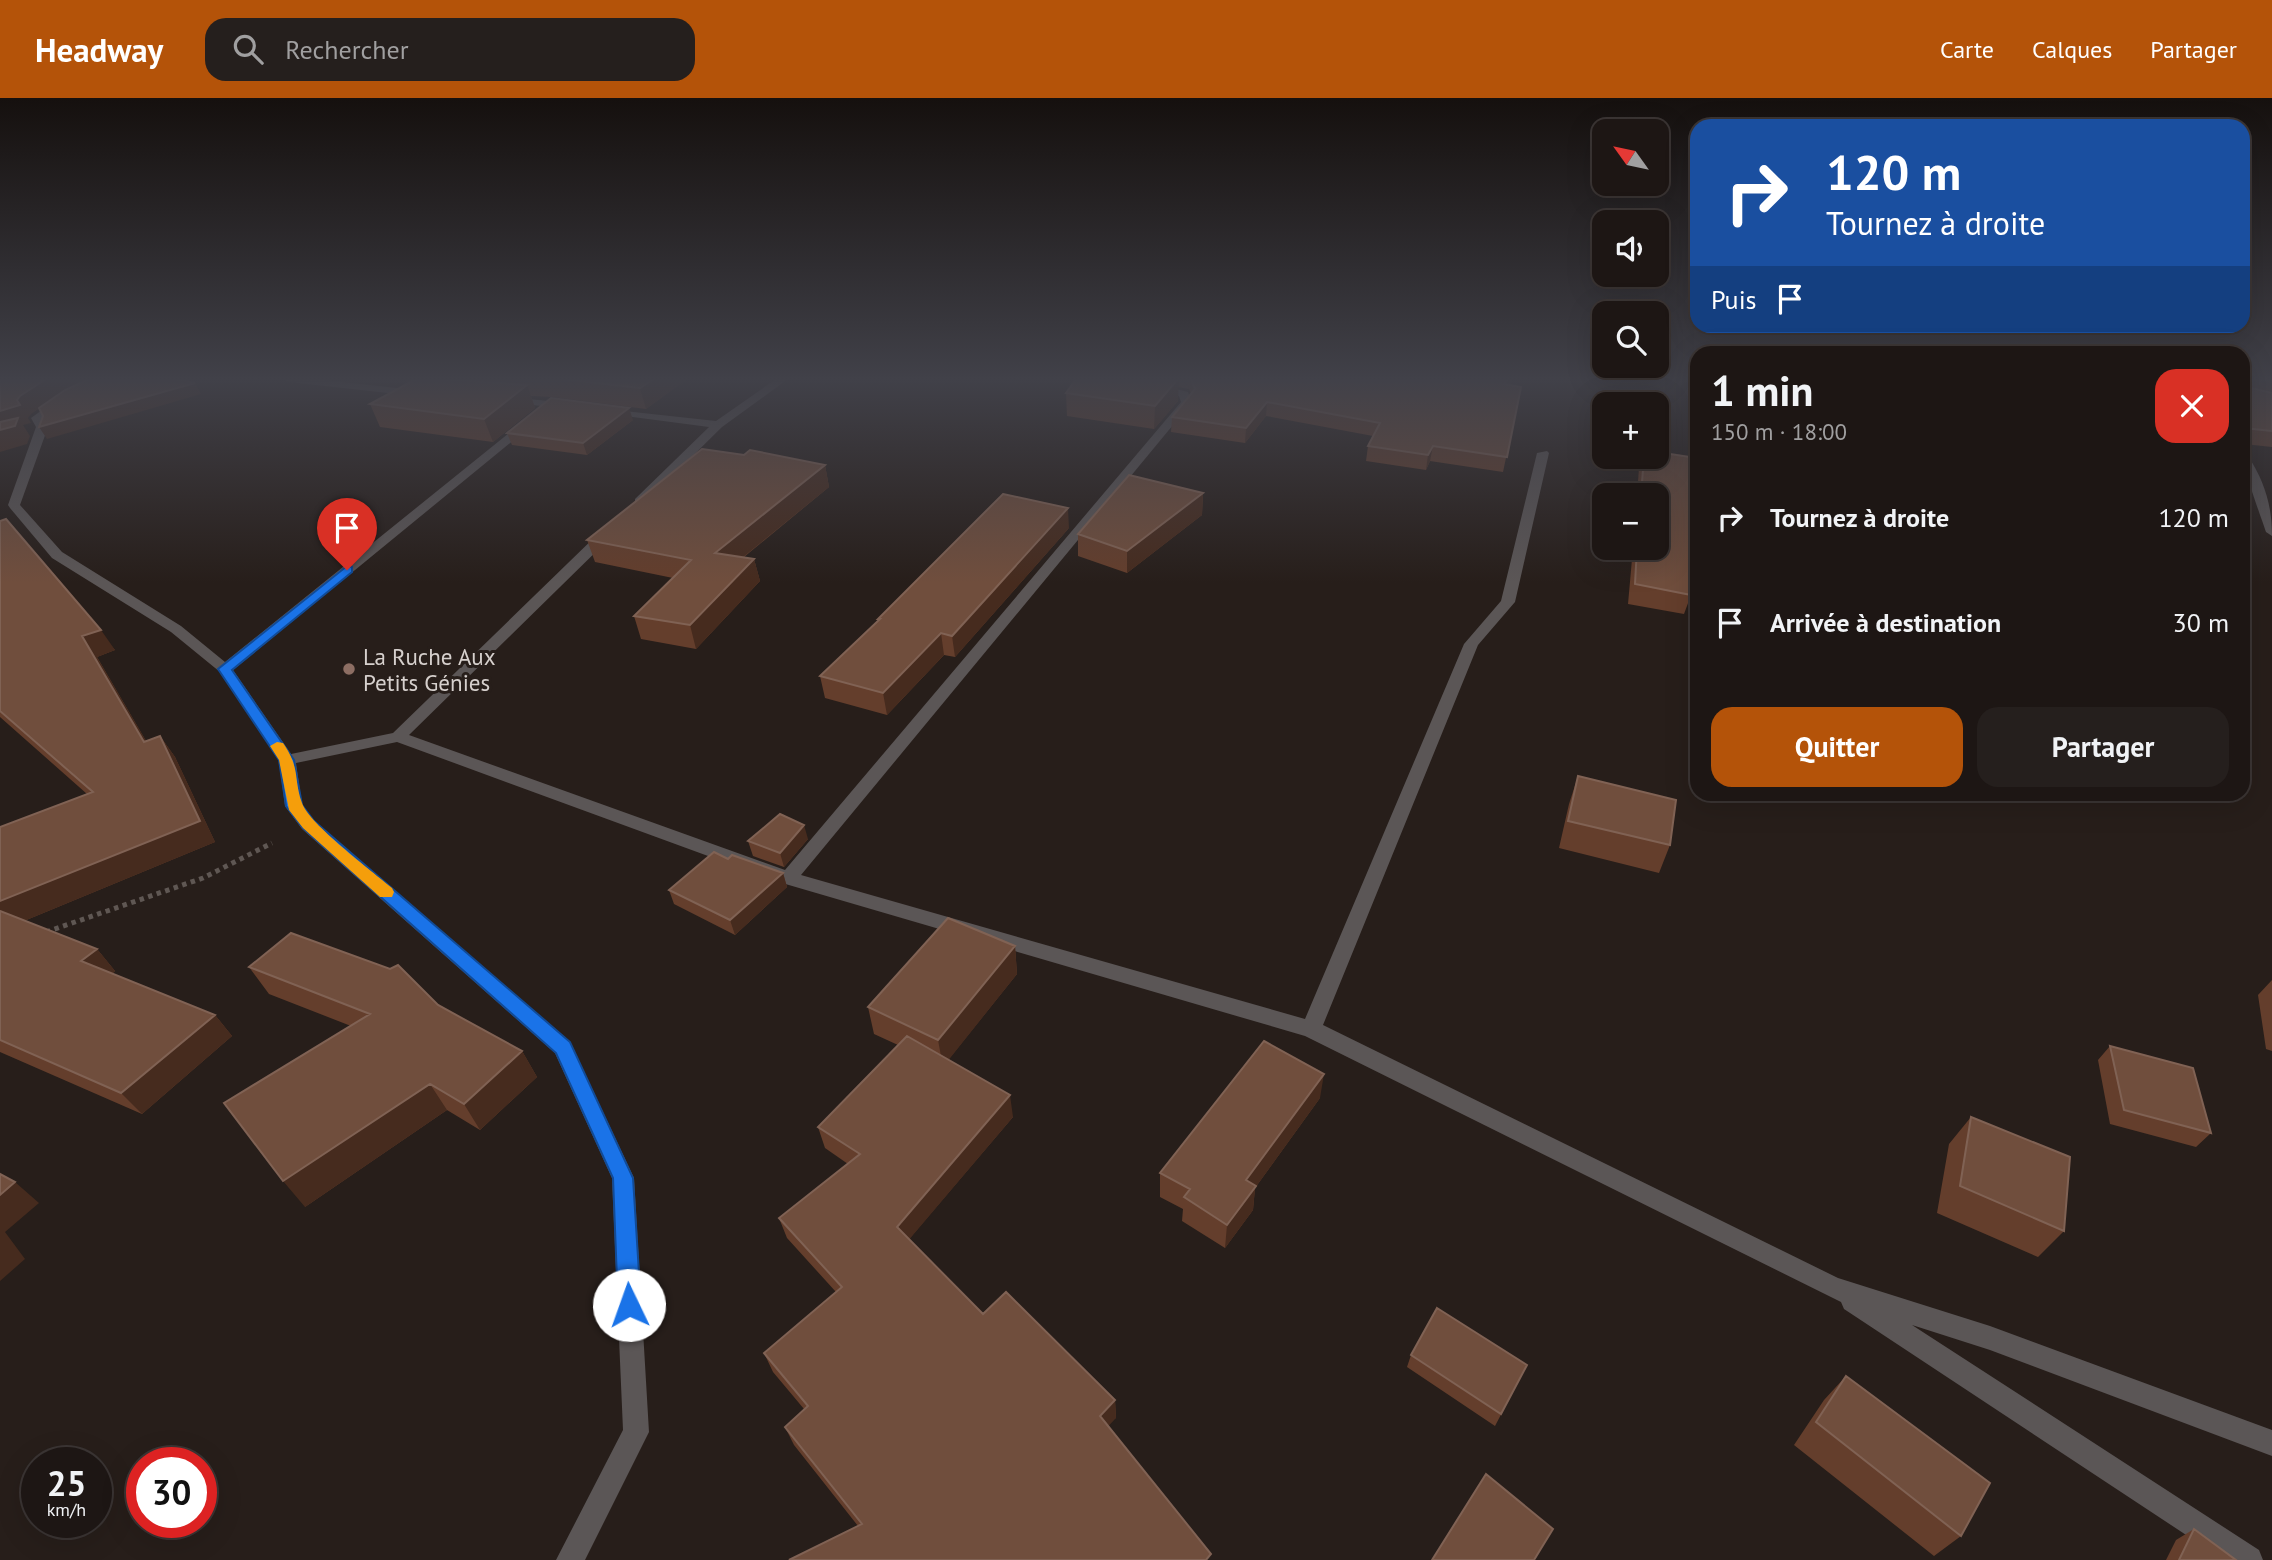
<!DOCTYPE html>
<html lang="fr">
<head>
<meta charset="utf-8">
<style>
	:root { --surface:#1d1614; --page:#251f1d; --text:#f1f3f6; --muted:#a09fa0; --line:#3b3534; --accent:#b45309 }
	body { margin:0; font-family:"PT Sans",sans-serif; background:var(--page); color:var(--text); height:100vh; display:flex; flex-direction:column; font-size:26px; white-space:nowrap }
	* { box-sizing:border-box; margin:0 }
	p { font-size:23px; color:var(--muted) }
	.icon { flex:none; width:38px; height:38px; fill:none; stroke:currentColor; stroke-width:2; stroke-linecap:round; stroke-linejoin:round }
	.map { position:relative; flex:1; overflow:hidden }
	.panel { position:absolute; left:1690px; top:248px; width:560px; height:455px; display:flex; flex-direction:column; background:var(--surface); border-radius:21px; box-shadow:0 7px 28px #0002,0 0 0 2px var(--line) }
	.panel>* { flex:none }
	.guide { position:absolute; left:1690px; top:21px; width:560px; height:214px; border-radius:21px; box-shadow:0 7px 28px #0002,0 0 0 2px var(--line); background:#1a4fa0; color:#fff; overflow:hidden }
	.needle { width:46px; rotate:303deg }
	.tools { position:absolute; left:1592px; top:21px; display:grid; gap:14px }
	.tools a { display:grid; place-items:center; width:77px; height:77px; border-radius:14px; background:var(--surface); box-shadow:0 7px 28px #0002,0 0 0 2px var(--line); font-size:35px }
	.speed { position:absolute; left:21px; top:1349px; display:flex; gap:14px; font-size:35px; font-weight:700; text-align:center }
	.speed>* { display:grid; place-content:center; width:91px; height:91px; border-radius:50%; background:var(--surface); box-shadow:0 7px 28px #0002,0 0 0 2px var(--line); line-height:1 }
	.speed small { font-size:18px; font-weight:400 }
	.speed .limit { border:10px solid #d22; background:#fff; color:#111 }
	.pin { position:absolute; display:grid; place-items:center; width:60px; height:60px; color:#fff; margin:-72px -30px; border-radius:50% 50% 50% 0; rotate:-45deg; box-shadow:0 0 7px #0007 }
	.pin .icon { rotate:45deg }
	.me { position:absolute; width:77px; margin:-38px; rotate:357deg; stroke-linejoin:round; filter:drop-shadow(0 0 5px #0008) }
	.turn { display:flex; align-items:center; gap:24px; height:147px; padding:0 21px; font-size:32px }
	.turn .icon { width:91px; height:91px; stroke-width:2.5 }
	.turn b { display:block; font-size:49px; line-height:60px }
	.then { display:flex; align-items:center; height:66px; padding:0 21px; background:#0003; gap:14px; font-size:26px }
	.round { display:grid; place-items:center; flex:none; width:74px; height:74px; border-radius:21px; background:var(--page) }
	.summary { display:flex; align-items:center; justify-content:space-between; height:119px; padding:0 21px }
	h1 { font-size:42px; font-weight:800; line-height:52px }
	.primary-button { display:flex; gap:14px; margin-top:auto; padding:14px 21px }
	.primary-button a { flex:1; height:80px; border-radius:21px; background:var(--accent); color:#fff; font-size:28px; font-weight:800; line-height:80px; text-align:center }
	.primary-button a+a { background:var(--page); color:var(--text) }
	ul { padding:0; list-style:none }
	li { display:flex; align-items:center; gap:21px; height:105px; padding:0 21px }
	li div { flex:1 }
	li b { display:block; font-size:26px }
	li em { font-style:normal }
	header { display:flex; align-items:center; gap:42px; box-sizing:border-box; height:98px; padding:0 35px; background:var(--accent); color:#fff }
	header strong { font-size:33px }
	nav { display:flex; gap:38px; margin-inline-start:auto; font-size:24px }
	.search { width:490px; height:63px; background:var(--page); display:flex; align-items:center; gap:18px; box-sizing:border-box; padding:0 24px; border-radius:21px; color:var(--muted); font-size:26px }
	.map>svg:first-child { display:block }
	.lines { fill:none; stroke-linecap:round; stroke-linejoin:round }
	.path { stroke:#5f5753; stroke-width:5; stroke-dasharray:4.5 4.5; stroke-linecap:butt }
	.minor { fill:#5b5656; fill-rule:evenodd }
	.wall { fill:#643e2c }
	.shaded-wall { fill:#462b1e }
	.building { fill:#704e3d; stroke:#806254; stroke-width:2 }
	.route { fill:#1a73e8; stroke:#114b97; stroke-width:2 }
	.slow { fill:#f59e0b }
	.education-dot { fill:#8d6e63; stroke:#271e1a; stroke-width:2.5 }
	.labels { text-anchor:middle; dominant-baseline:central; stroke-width:6; stroke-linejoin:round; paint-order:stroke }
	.poi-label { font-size:23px; fill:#d6d0cd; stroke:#271e1a; text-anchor:start }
</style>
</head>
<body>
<header>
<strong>Headway</strong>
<div class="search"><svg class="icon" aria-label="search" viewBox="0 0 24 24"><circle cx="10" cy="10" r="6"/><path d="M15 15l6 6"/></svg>Rechercher</div>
<nav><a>Carte</a><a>Calques</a><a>Partager</a></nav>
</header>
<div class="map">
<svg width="2272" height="1462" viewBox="0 0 2272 1462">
	<rect width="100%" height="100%" fill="#271e1a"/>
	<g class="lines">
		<!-- path -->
		<path class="path" d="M46,834L203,780L272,745"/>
		<!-- minor -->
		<path class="minor" d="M284,281H315L415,292L420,295L415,298L289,284Z
			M776,281H788L722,329L643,407H635V401L709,329L610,316L606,315V311L716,323Z
			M1157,286L1188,294L1192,304L801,777L1305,921L1464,546L1501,503L1537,355L1547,353L1549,355L1515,504L1478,547L1323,927L1838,1180L1990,1228L2272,1332V1358L1990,1252L1912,1227L2259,1452L2263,1462H2224L1844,1211L1841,1204L1305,938L782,785L397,644L296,665L302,707L314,723L570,944L634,1080L649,1334L585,1462H556L623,1332L612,1080L555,955L302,731L285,708L279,662L220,574L171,534L52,460L10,410L8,407L36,329L31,320L56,302L65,304L43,321L48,329L20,407L62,454L181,528L225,564L524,323H532V327L233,572L291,656L393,635L601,433H611V439L409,637L785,772L1181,304L1179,298L1153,291V287Z
			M509,299L568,305L574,308L568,311L505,304V300Z
			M2244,357L2248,358C2265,384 2272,408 2272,438L2266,434C2260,416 2243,372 2244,357Z"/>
	</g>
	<!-- wall -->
	<path class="wall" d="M402,281H687L646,311L552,299L531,298L535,310L493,344L380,329L370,306L412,283Z
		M1076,281H1512L1510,287L1521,289L1503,374L1430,363L1426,372L1366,363L1368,348L1373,338L1266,318L1245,345L1171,334L1172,319L1191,296L1189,291L1178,289V303L1154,331L1067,318L1066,295Z
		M2244,281H2272V349L2244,346Z
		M633,322L587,357L512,347L507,335Z
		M744,357L825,367L829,389L744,459L754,461L760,483L696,551L641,541L634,518L673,480L595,464L587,442Z
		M1642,359H1657L1691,497L1684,516L1628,506L1633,450H1657V397H1637L1639,370Z
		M1203,395L1202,417L1127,475L1078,458V436Z
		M0,423L115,552L97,559L146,643L160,638L175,659L215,744L24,823L97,851L115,873L112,876L215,917L232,938L142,1016L0,954V729L87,696L0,619Z
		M1069,430L955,559L944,557L887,617L825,600L820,578L878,523V521Z
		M1578,678L1670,747L1659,775L1559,750L1569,706Z
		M808,741L784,769L753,758L748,743Z
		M728,761L783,775L787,789L735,837L674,806L669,792Z
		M1015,848L1017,876L948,962L1013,1019L909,1141L983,1216L1115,1302L1116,1320L858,1428L794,1347L785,1329L804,1311L773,1274L764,1255L836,1194L787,1140L779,1120L848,1066L825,1050L818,1029L898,947L874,936L868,909Z
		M249,869L438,907L522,953L537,979L480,1032L447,1012L305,1109L351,928L269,896Z
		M2272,882V953L2266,951L2258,897Z
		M2110,948L2211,1035L2196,1049L2110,1026L2098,962Z
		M1320,1000L1255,1090L1253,1112L1225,1150L1182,1123L1183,1111L1160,1099V1075Z
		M1971,1019L2064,1133L2038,1159L1937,1115L1949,1046Z
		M1411,1257L1527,1267L1495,1328L1407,1269Z
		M1846,1278L1961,1438L1934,1458L1794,1347L1824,1302Z
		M2194,1431L2236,1462H2166L2176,1442Z"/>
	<!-- shaded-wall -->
	<path class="shaded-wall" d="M46,281H96L62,295L31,316L28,320L31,325L23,327L30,338L27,346L0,354V313Z
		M654,281H687L646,311L640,290Z
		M1179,281L1178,303L1154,331L1155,308Z
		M1508,281H1512L1511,285L1501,300L1504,286Z
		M195,285L201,296L47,341L39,329Z
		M527,287L535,310L493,344L484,321Z
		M1267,304L1266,318L1245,345L1246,330Z
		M629,310L633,322L587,357L583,345Z
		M1433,348L1430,363L1426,372L1428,357Z
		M825,367L829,389L721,477L715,455Z
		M1203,395L1202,417L1127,475V453Z
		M1068,410L1069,430L955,559L952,538Z
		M754,461L760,483L696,551L690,527Z
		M101,532L115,552L97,559L159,665L144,644L82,538Z
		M941,535L944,557L887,617L883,595Z
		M160,638L175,659L215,744L7,830L0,822V803Z
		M804,727L808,741L784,769L780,755Z
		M783,775L787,789L735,837L730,822Z
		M1015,848L1017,876L943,969L938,942Z
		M97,851L115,873L100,885L81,863Z
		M215,917L232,938L142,1016L121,995Z
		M522,953L537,979L480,1032L464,1006Z
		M1324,976L1320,1000L1255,1090L1253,1112L1225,1150L1227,1127L1246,1082Z
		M430,986L447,1012L305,1109L283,1083Z
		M1010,997L1013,1019L902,1150L897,1129Z
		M15,1084L39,1105L5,1134L25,1161L0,1183V1097Z
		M1115,1302L1116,1320L1100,1337V1318Z"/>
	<!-- building -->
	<path class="building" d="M0,281H46L20,298L17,302L20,307L0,313Z
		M89,281H176L195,285L39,329L43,318L39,310L65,292Z
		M416,281H441L527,287L484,321L370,306Z
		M562,281H654L640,290Z
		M1076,281H1178L1155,308L1066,295Z
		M1191,281H1508L1504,286L1521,289L1507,359L1433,348L1428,357L1368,348L1380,325L1267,304L1246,330L1172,319L1195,291Z
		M2244,281H2253L2250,283L2251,290L2272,295V333L2244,330Z
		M2257,281H2272V284Z
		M551,300L629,310L583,345L507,335Z
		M18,320L15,328L0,332V324Z
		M702,351L744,357L750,352L825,367L715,455L754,461L690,527L634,518L691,462L587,442Z
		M1657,354L1697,360L1691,497L1635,486L1637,450H1657V397H1641L1644,359H1657Z
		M1129,377L1203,395L1127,453L1078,436Z
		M1003,396L1068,410L952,538L941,535L883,595L820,578L880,521H878Z
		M6,421L101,532L82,538L144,644L160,638L200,723L0,803V729L93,694L0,613V423Z
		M1578,678L1676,702L1670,747L1568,723Z
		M780,716L804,727L780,755L748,743Z
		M714,754L728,761L732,757L783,775L730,822L669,792Z
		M0,813L97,851L81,863L215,917L121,995L0,942Z
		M948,820L1015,848L938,942L868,909Z
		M291,835L390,871L398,867L438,907L522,953L464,1006L430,986L283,1083L224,1005L370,916L249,869Z
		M907,938L1010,997L897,1129L983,1216L1006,1194L1115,1302L1100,1318L1211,1456L1206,1462H789L862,1426L785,1329L808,1308L764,1255L842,1189L779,1120L860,1056L818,1029Z
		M1264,943L1324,976L1246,1082L1256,1088L1227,1127L1184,1099L1190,1091L1160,1075Z
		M2110,948L2193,970L2211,1035L2124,1012Z
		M1971,1019L2070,1059L2064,1133L1960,1088Z
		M0,1076L15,1084L0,1097Z
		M1437,1210L1527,1267L1501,1316L1411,1257Z
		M1846,1278L1990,1385L1961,1438L1816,1324Z
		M1486,1376L1553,1431L1534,1462H1432Z
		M2194,1431L2236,1462H2179Z"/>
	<!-- sky -->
	<linearGradient id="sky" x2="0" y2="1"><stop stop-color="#15100e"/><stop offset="0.58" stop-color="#414149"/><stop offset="1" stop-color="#414149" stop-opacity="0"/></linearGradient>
	<rect width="2272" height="485" fill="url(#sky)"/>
	<!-- route -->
	<path class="route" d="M347,468L352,469V474L232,572L294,662L302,707L314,723L570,944L633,1080L641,1207L637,1215L629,1218L621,1215L618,1207L613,1080L556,955L303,730L286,708L279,662L218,571Z"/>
	<!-- slow -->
	<path class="slow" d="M277,644L283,645C301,671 293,680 302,705C309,726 372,773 392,790L394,794L392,799H380L303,730L289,712L279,662L270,648Z"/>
	<!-- markers -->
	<circle class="education-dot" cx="349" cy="571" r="7"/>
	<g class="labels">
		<!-- poi labels -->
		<g class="poi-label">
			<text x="363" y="558">La Ruche Aux<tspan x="363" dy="26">Petits Génies</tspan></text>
		</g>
	</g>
</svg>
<div class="tools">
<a><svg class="needle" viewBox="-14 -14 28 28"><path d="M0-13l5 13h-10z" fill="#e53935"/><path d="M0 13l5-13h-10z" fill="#a09fa0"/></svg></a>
<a><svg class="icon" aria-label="sound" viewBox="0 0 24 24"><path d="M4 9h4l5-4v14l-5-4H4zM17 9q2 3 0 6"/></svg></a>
<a><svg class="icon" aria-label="search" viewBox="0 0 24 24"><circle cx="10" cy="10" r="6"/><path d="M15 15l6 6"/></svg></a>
<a>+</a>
<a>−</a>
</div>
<div class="speed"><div>25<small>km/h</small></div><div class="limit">30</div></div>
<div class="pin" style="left:347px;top:472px;background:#d93025"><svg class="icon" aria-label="arrive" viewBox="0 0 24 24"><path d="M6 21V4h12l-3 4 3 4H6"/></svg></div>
<svg class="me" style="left:629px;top:1207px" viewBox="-20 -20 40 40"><circle r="19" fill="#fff"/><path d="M0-13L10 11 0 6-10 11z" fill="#1a73e8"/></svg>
<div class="guide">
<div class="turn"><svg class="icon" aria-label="right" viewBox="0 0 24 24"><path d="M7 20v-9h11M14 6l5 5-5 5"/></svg><div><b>120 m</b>Tournez à droite</div></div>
<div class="then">Puis<svg class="icon" aria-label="arrive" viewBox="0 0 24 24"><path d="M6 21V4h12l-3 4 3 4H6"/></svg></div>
</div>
<section class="panel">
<div class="summary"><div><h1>1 min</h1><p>150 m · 18:00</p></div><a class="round" style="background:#d93025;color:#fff"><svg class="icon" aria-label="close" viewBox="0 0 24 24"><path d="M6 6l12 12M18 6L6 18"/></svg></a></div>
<ul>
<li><svg class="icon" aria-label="right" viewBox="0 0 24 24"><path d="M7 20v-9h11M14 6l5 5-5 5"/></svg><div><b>Tournez à droite</b></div><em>120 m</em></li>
<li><svg class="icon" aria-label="arrive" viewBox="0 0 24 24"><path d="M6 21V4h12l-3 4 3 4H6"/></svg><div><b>Arrivée à destination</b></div><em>30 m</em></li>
</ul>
<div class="primary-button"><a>Quitter</a><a>Partager</a></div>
</section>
</div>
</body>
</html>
